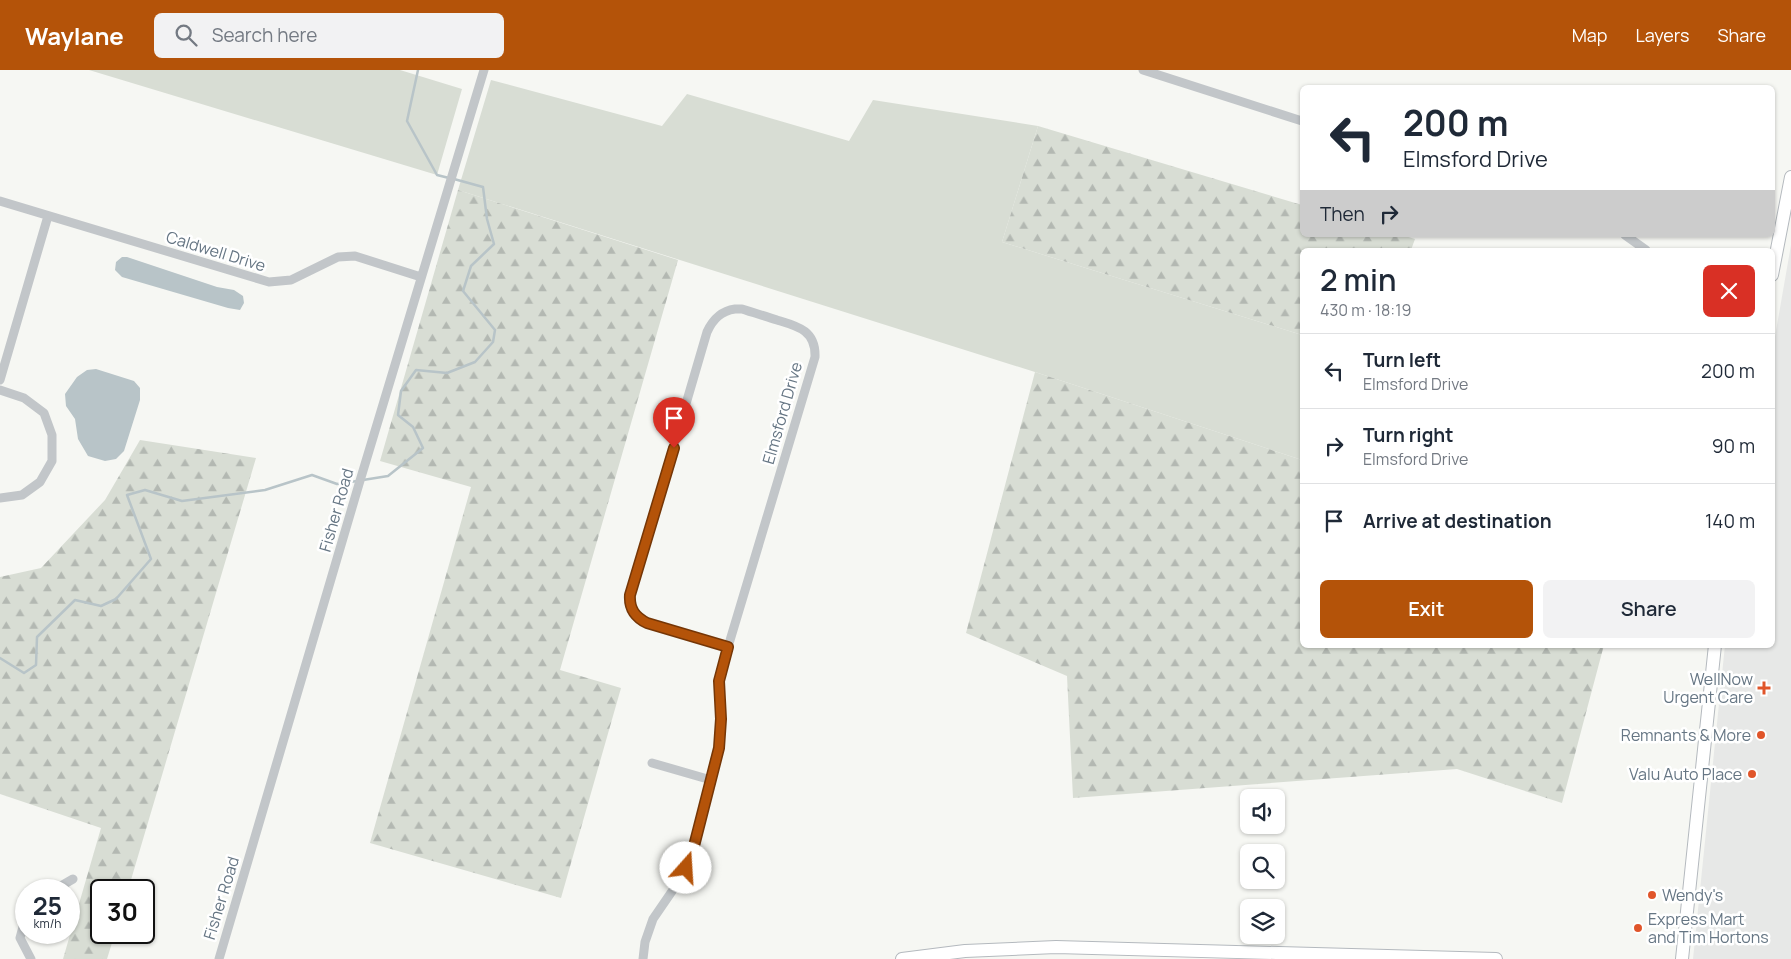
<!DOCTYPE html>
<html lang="en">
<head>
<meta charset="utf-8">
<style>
	:root { --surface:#fff; --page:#f2f2f3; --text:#1f2937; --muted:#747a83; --line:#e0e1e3; --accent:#b45309 }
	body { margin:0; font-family:Manrope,sans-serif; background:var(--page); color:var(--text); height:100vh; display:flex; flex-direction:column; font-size:19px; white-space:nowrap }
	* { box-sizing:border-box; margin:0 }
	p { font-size:16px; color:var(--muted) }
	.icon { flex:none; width:28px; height:28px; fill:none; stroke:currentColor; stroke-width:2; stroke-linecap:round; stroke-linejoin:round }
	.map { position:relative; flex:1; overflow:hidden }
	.details { position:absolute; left:1300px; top:178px; width:475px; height:400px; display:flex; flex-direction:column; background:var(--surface); border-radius:8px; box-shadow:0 1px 4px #0004 }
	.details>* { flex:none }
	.guide { position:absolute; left:1300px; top:15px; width:475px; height:152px; border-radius:8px; box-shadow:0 1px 4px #0004; background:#fff; color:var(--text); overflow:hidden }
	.controls { position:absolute; left:1240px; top:719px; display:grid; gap:10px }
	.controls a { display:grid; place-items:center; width:45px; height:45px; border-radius:8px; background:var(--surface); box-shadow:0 1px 4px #0004; font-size:25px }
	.speed { position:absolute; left:15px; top:809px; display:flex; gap:10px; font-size:25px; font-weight:700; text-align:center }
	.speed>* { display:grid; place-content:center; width:65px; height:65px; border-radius:50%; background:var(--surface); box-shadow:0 1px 4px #0004; line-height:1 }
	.speed small { font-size:12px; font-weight:400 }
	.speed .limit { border:2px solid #111; border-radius:8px; background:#fff; color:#111 }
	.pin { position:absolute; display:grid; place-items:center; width:42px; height:42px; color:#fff; margin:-51px -21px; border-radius:50% 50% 50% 0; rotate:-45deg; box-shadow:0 0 5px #0007 }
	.pin .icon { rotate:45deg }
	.me { position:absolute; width:55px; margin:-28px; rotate:19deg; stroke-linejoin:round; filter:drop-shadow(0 0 4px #0008) }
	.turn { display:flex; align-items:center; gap:18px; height:105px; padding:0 20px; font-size:22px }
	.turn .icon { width:65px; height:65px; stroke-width:2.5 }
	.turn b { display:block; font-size:35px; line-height:42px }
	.then { display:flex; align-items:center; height:48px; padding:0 20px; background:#0003; gap:10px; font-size:19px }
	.round { display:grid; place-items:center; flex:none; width:52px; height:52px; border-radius:8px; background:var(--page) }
	.summary { display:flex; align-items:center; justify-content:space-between; height:85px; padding:0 20px }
	h1 { font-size:30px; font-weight:600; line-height:38px }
	.primary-button { display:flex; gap:10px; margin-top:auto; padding:10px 20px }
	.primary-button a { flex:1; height:58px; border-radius:8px; background:var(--accent); color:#fff; font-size:20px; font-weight:600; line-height:58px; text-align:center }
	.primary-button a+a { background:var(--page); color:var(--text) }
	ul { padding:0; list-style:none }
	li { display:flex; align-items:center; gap:15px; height:75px; padding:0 20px; border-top:1px solid var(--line) }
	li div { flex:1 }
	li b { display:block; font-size:19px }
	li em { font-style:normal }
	header { display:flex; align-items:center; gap:30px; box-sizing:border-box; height:70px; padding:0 25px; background:var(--accent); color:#fff }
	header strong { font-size:24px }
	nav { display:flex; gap:28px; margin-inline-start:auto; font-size:18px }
	.search { width:350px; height:45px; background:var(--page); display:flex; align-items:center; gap:12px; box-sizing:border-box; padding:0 18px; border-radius:8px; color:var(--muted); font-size:19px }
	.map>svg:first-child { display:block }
	.built { fill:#e7e8e7 }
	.grass { fill:#d8ddd4 }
	.forest { fill:url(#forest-firs) }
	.water { fill:#b8c4c8 }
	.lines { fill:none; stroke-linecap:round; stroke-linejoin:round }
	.stream { stroke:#b8c4c8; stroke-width:2.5 }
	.secondary-casing { stroke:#b4b9be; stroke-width:14 }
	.street { stroke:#c2c6c9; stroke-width:9 }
	.secondary { stroke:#fff; stroke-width:12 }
	.route-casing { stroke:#753606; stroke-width:12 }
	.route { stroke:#b45309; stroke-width:9 }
	.poi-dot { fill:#e0552a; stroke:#fff; stroke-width:2 }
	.labels { text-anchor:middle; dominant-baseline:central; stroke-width:5; stroke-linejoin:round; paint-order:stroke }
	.street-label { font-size:16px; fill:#667684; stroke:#fff }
	.poi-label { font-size:16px; fill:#667684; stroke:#fff; text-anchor:end }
</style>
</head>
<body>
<header>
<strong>Waylane</strong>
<div class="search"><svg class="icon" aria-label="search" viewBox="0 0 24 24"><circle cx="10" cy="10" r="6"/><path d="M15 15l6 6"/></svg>Search here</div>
<nav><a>Map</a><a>Layers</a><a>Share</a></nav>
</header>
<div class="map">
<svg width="1791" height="889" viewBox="0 0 1791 889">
	<defs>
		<pattern id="forest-firs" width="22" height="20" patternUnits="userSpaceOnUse" patternTransform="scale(1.25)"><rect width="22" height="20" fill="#d8ddd4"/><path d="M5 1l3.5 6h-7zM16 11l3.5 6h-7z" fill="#b3b8b2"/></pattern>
	</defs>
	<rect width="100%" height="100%" fill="#f6f7f3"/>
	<!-- built -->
	<path class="built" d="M1791,175V889H1693L1725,575H1772L1773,278Z"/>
	<!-- grass -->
	<path class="grass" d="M89,0H400L462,19L437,105Z
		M491,10L662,56L687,24L849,71L873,30L1038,56L1002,172L1302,265V390L1035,302L458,120Z"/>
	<!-- forest -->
	<path class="forest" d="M1038,56L1302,135V165H1402L1415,169L1411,180H1302V265L1002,172Z
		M458,120L678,190L560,600L621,618L561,828L370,773L471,417L380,391Z
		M1035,302L1302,390V575H1604L1562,733L1457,699L1073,728L1067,606L966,563Z
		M140,370L256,388L128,820H101V862L115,863L107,889H63L101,758L0,724V507L41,498L105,430Z"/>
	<!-- water -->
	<path class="water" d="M122,187H127L217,217L234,220L243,226L244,233L240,240L228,238L122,207L115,200L116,192Z
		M96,299L134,311L140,318V330L124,381L116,389L105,391L88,386L78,369L75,349L66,336L65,324L77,307L87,300Z"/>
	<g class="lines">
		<!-- stream -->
		<path class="stream" d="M418,0L407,51L437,105L449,108
			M363,410L388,406L423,378L413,357L398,345L401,321L416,300L447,303L475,292L493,272L495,260L463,221L471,196L494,174L487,149L483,117L454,109
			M0,588L24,603L36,595L37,567L75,530L101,536L116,529L151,489L127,425L145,420L182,431L265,420L312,405L337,414L357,411"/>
		<defs>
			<path id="secondary" d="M1772,205L1791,107
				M902,889L965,881L1056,877L1496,889
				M1682,889L1715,575"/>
		</defs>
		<!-- secondary casing -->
		<use href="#secondary" class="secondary-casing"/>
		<!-- street -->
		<path class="street" d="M1143,0L1302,51
			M0,131L269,212L291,210L338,187L355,186L421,207
			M1625,165L1646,180
			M735,239H742C754,243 765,246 777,250C797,256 816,260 815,287L728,577L647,553L640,550L631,538L630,525L707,262C713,249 721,241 735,239Z
			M0,310L48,146
			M0,320L24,328L44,343L52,365V391L40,412L22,425L0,428
			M652,693L711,710
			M54,820L73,809
			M26,846L20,868L31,889
			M219,889L359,414L484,0
			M643,889L645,872L653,849L677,814L693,780L719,678L721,649L719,611L728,577"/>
		<!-- secondary -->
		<use href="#secondary" class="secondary"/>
	</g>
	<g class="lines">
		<defs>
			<path id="route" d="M674,378L630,525C629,539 635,547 647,553L728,577L719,611L721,649L719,678L693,780L686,798"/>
		</defs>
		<!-- route casing -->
		<use href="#route" class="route-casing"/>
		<!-- route -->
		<use href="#route" class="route"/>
	</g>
	<!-- markers -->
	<g class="poi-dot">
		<path d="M1761.5 610.5h5v5h5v5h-5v5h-5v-5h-5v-5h5z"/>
		<circle cx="1761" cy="665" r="5"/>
		<circle cx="1752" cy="704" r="5"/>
		<circle cx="1652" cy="825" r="5"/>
		<circle cx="1638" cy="858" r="5"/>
	</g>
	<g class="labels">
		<!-- street labels -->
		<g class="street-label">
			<text transform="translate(216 181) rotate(17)">Caldwell Drive</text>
			<text transform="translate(782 343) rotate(-74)">Elmsford Drive</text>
			<text transform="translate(336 440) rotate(-74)">Fisher Road</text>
			<text transform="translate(221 828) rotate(-73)">Fisher Road</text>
		</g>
		<!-- poi labels -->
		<g class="poi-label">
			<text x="1753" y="609">WellNow<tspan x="1753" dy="18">Urgent Care</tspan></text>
			<text x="1751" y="665">Remnants &amp; More</text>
			<text x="1742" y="704">Valu Auto Place</text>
			<text x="1662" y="825" text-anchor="start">Wendy's</text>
			<text x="1648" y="849" text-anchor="start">Express Mart<tspan x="1648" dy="18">and Tim Hortons</tspan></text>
		</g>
	</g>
</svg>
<div class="controls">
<a><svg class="icon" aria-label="sound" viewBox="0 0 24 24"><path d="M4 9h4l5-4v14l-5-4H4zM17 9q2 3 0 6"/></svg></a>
<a><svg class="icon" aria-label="search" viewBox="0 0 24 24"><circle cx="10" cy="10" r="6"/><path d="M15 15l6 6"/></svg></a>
<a><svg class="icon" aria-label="layers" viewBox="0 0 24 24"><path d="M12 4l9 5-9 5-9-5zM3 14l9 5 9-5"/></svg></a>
</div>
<div class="speed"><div>25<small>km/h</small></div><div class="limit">30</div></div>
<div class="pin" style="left:674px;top:378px;background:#d93025"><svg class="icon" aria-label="arrive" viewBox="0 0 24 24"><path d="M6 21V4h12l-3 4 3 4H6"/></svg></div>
<svg class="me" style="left:686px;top:798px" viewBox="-20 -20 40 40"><circle r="19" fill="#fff"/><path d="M0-13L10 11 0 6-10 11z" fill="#b45309"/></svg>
<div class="guide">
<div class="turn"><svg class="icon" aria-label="left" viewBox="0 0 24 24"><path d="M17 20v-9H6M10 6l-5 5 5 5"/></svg><div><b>200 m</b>Elmsford Drive</div></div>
<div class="then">Then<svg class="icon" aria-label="right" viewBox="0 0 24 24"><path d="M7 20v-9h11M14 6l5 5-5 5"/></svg></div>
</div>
<section class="details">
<div class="summary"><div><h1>2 min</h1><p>430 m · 18:19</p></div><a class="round" style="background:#d93025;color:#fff"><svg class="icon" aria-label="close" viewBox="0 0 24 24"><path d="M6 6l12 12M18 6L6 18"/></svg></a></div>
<ul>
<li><svg class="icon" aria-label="left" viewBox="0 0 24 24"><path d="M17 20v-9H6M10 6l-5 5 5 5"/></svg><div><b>Turn left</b><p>Elmsford Drive</p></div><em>200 m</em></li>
<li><svg class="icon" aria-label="right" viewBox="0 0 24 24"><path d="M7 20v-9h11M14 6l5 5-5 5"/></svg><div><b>Turn right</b><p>Elmsford Drive</p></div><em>90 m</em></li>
<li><svg class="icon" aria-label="arrive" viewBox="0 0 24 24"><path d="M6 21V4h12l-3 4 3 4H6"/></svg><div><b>Arrive at destination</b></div><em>140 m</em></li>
</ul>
<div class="primary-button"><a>Exit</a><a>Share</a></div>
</section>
</div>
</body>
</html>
